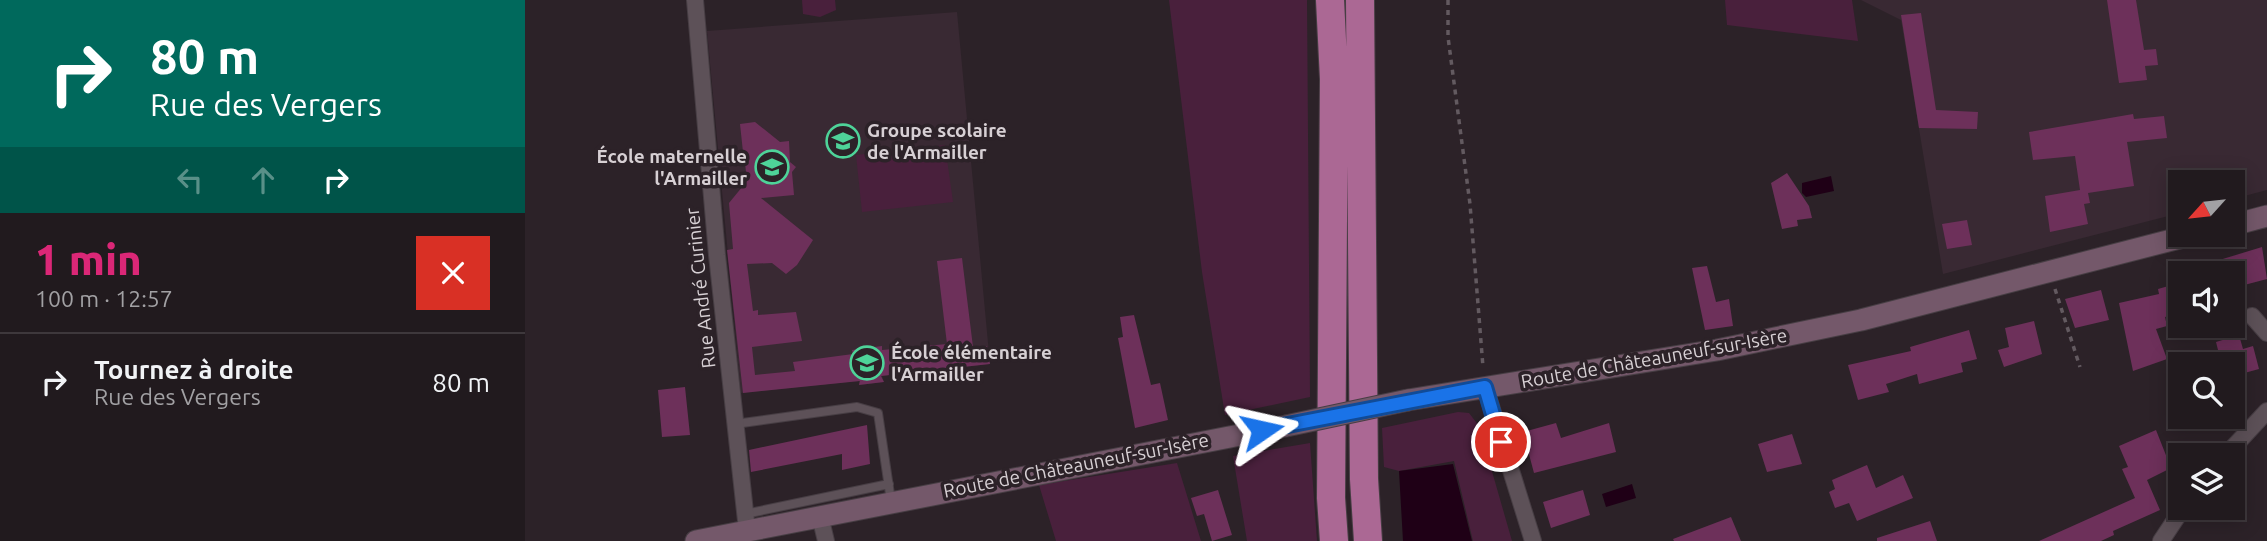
<!DOCTYPE html>
<html lang="fr">
<head>
<meta charset="utf-8">
<style>
	:root { --surface:#211a1e; --page:#292327; --text:#f1f3f6; --muted:#a2a1a4; --line:#3e383c; --accent:#db2777 }
	body { margin:0; font-family:Ubuntu,sans-serif; background:var(--page); color:var(--text); height:100vh; display:flex; flex-direction:column; font-size:26px; white-space:nowrap }
	* { box-sizing:border-box; margin:0 }
	p { font-size:23px; color:var(--muted) }
	.icon { flex:none; width:38px; height:38px; fill:none; stroke:currentColor; stroke-width:2; stroke-linecap:round; stroke-linejoin:round }
	.map { position:relative; flex:1; overflow:hidden }
	.drawer { display:flex; flex-direction:column; background:var(--surface); width:525px }
	.drawer>* { flex:none }
	.hud { background:#00695c; color:#fff; overflow:hidden }
	.needle { width:46px; rotate:243deg }
	.controls { position:absolute; left:1643px; top:170px; display:grid; gap:14px }
	.controls a { display:grid; place-items:center; width:77px; height:77px; border-radius:0px; background:var(--surface); box-shadow:0 4px 18px #0003,0 0 0 2px var(--line); font-size:35px }
	.pin { position:absolute; display:grid; place-items:center; width:60px; height:60px; color:#fff; margin:-30px; border:4px solid #fff; border-radius:50%; box-shadow:0 2px 7px #0007 }
	.me { position:absolute; width:77px; margin:-38px; rotate:79deg; stroke-linejoin:round; filter:drop-shadow(0 0 5px #0008) }
	.turn { display:flex; align-items:center; gap:24px; height:147px; padding:0 35px; font-size:32px }
	.turn .icon { width:91px; height:91px; stroke-width:2.5 }
	.turn b { display:block; font-size:49px; line-height:60px }
	.lanes { display:flex; align-items:center; height:66px; padding:0 35px; background:#0003; justify-content:center; gap:35px; direction:ltr }
	.lanes .off { opacity:.35 }
	.round { display:grid; place-items:center; flex:none; width:74px; height:74px; border-radius:0px; background:var(--page) }
	.summary { display:flex; align-items:center; justify-content:space-between; height:119px; padding:0 35px }
	h1 { font-size:42px; font-weight:800; line-height:52px; color:var(--accent) }
	ul { padding:0; list-style:none }
	li { display:flex; align-items:center; gap:21px; height:98px; padding:0 35px; border-top:2px solid var(--line) }
	li div { flex:1 }
	li b { display:block; font-size:26px }
	li em { font-style:normal }
	main { display:flex; flex:1; min-height:0 }
	.map>svg:first-child { display:block }
	.built { fill:#392933 }
	.green { fill:#49203c }
	.water { fill:#1f0016 }
	.building { fill:#6d305a }
	.lines { fill:none; stroke-linecap:round; stroke-linejoin:round }
	.lane-casing { stroke:#473e44; stroke-width:10 }
	.street-casing { stroke:#473e44; stroke-width:18 }
	.secondary-casing { stroke:#473e44; stroke-width:23 }
	.highway-casing { stroke:#473e44; stroke-width:30 }
	.path { stroke:#635a60; stroke-width:3.5; stroke-dasharray:5 5; stroke-linecap:butt }
	.lane { stroke:#5d5158; stroke-width:8 }
	.street { stroke:#5d5158; stroke-width:16 }
	.secondary { stroke:#74586a; stroke-width:21 }
	.highway { stroke:#ab6894; stroke-width:28 }
	.secondary-bridge-casing { stroke:#473e44; stroke-width:23; stroke-linecap:butt }
	.secondary-bridge { stroke:#74586a; stroke-width:21 }
	.route-casing { stroke:#114b97; stroke-width:18 }
	.route { stroke:#1a73e8; stroke-width:12 }
	.labels { text-anchor:middle; dominant-baseline:central; stroke-width:7; stroke-linejoin:round; paint-order:stroke }
	.poi-label { font-size:19px; font-weight:bold; fill:#d7d0d4; stroke:#2c2228; text-anchor:start }
	.street-label { font-size:19px; fill:#d7d0d4; stroke:#2c2228 }
</style>
</head>
<body>
<main>
<section class="drawer">
<div class="hud">
<div class="turn"><svg class="icon" aria-label="right" viewBox="0 0 24 24"><path d="M7 20v-9h11M14 6l5 5-5 5"/></svg><div><b>80 m</b>Rue des Vergers</div></div>
<div class="lanes"><svg class="icon off" aria-label="left" viewBox="0 0 24 24"><path d="M17 20v-9H6M10 6l-5 5 5 5"/></svg><svg class="icon off" aria-label="ahead" viewBox="0 0 24 24"><path d="M12 20V5M6 11l6-6 6 6"/></svg><svg class="icon" aria-label="right" viewBox="0 0 24 24"><path d="M7 20v-9h11M14 6l5 5-5 5"/></svg></div>
</div>
<div class="summary"><div><h1>1 min</h1><p>100 m · 12:57</p></div><a class="round" style="background:#d93025;color:#fff"><svg class="icon" aria-label="close" viewBox="0 0 24 24"><path d="M6 6l12 12M18 6L6 18"/></svg></a></div>
<ul>
<li><svg class="icon" aria-label="right" viewBox="0 0 24 24"><path d="M7 20v-9h11M14 6l5 5-5 5"/></svg><div><b>Tournez à droite</b><p>Rue des Vergers</p></div><em>80 m</em></li>
</ul>
</section>
<div class="map">
<svg width="1742" height="541" viewBox="0 0 1742 541">
	<rect width="100%" height="100%" fill="#2c2228"/>
	<!-- built -->
	<path class="built" d="M1336,0H1742V190L1708,199V182H1656L1655,213L1418,274L1376,20Z
		M432,12L465,364L357,376L359,382L334,385V381L216,393L182,31Z"/>
	<!-- green -->
	<path class="green" d="M277,0H310L311,10L295,17L278,14Z
		M644,0H782L785,397L700,415L677,272Z
		M1200,0H1327L1333,41L1202,25Z
		M420,145L428,202L337,212L331,155Z
		M933,412L944,413L954,426L987,541H948L929,461L874,471L859,467L857,428Z
		M785,443L792,541H722L708,456Z
		M652,463L676,541H531L514,485Z"/>
	<!-- water -->
	<path class="water" d="M1306,176L1309,191L1281,197L1277,193V183Z
		M928,464L947,541H878L874,471Z
		M1107,484L1111,498L1081,507L1077,494Z"/>
	<!-- building -->
	<path class="building" d="M1582,0H1611L1619,50L1631,49L1633,65L1620,66L1622,80L1594,83Z
		M1396,13L1411,110L1453,112L1452,129L1394,128L1376,15Z
		M1608,114L1609,119L1639,116L1642,138L1602,142L1609,186L1563,193L1565,203L1559,204L1563,224L1525,232L1520,196L1555,190L1550,156L1508,160L1504,132Z
		M230,122L255,142L264,141L265,162L271,167L267,172L269,195L236,198L288,240L272,265L261,274L247,263L222,264L228,311L233,310V315L271,312L277,341L227,347L230,375L270,371L268,362L328,354L327,350L357,346V350L422,344L412,261L437,258L448,347L462,346L465,364L356,376L359,382L334,385L335,381L218,393L202,250L208,249L204,203L222,181L220,163L214,157L218,152L215,124Z
		M1262,173L1284,206L1287,218L1272,220L1273,226L1257,229L1246,183Z
		M1442,220L1447,245L1422,249L1417,224Z
		M1737,247L1742,279L1708,288V273H1665V269Z
		M1182,266L1191,302L1204,299L1208,326L1180,330L1167,268Z
		M1647,285L1654,314L1640,317L1642,326L1631,329L1642,359L1608,371L1594,303L1634,294L1633,289Z
		M1576,290L1584,320L1550,328L1540,299Z
		M609,315L626,385L635,383L643,420L610,428L593,338L598,337L595,317Z
		M1509,321L1517,354L1479,367L1473,350L1484,347L1480,328Z
		M1444,330L1452,359L1436,363L1438,372L1394,384L1392,374L1361,384L1364,392L1333,400L1323,365L1386,351L1385,347Z
		M1714,335L1718,349L1728,346L1734,369L1712,375L1709,364H1659L1693,350L1691,342Z
		M160,387L165,435L137,437L133,390Z
		M1031,423L1036,438L1084,423L1091,452L1009,473L998,432Z
		M342,425L345,464L317,470V454L226,472L224,450Z
		M1631,430L1646,468L1622,480L1635,510L1588,531L1589,535L1576,541H1514L1610,498L1597,469L1603,467L1594,446Z
		M1267,434L1277,464L1242,472L1233,444Z
		M1342,465L1351,488L1378,475L1388,498L1332,521L1324,503L1310,508L1304,492L1310,489L1307,480Z
		M693,490L707,535L687,541L679,514L672,516L666,498Z
		M1058,490L1065,515L1026,528L1018,502Z
		M1206,517L1216,541H1149L1148,539Z
		M1405,521L1412,541H1352V538Z"/>
	<g class="lines">
		<defs>
			<path id="lane" d="M210,424L332,407L353,413L366,501
				M220,514L364,484"/>
			<path id="street" d="M170,0L192,255L222,530
				M1727,316L1742,333
				M960,387L1008,541
				M1701,455L1742,411
				M295,516L301,541
				M1636,541L1658,508"/>
			<path id="secondary" d="M1708,225L1742,216
				M883,400L1192,350L1336,320L1670,234
				M171,541L761,426"/>
			<path id="highway" d="M805,0L809,79L806,498L809,541
				M835,0L839,479L843,541"/>
		</defs>
		<!-- lane casing -->
		<use href="#lane" class="lane-casing"/>
		<!-- street casing -->
		<use href="#street" class="street-casing"/>
		<!-- secondary casing -->
		<use href="#secondary" class="secondary-casing"/>
		<!-- highway casing -->
		<use href="#highway" class="highway-casing"/>
		<!-- path -->
		<path class="path" d="M923,0V37L945,204L958,367
			M1530,289L1555,367"/>
		<!-- lane -->
		<use href="#lane" class="lane"/>
		<!-- street -->
		<use href="#street" class="street"/>
		<!-- secondary -->
		<use href="#secondary" class="secondary"/>
		<!-- highway -->
		<use href="#highway" class="highway"/>
		<defs>
			<path id="secondary-bridge" d="M761,426L883,400"/>
		</defs>
		<!-- secondary-bridge casing -->
		<use href="#secondary-bridge" class="secondary-bridge-casing"/>
		<!-- secondary-bridge -->
		<use href="#secondary-bridge" class="secondary-bridge"/>
	</g>
	<g class="lines">
		<defs>
			<path id="route" d="M737,430L960,387L976,442"/>
		</defs>
		<!-- route casing -->
		<use href="#route" class="route-casing"/>
		<!-- route -->
		<use href="#route" class="route"/>
	</g>
	<!-- icons -->
	<defs>
		<symbol id="school-ring" viewBox="-11 -11 22 22"><circle r="9.5" fill="#2c2228" stroke="#4ed399" stroke-width="1.5"/><path d="M0-5L7-2L0 1L-7-2ZM-4 1L0 2.5L4 1V4Q0 6-4 4Z" fill="#4ed399"/></symbol>
	</defs>
	<g fill-rule="evenodd">
		<use href="#school-ring" x="299" y="122" width="38" height="38"/>
		<use href="#school-ring" x="228" y="148" width="38" height="38"/>
		<use href="#school-ring" x="323" y="344" width="38" height="38"/>
	</g>
	<g class="labels">
		<!-- poi labels -->
		<g class="poi-label">
			<text x="342" y="130">Groupe scolaire<tspan x="342" dy="22">de l'Armailler</tspan></text>
			<text x="222" y="156" text-anchor="end">École maternelle<tspan x="222" dy="22">l'Armailler</tspan></text>
			<text x="366" y="352">École élémentaire<tspan x="366" dy="22">l'Armailler</tspan></text>
		</g>
		<!-- street labels -->
		<g class="street-label">
			<text transform="translate(175 288) rotate(-96)">Rue André Curinier</text>
			<text transform="translate(1129 358) rotate(-10)">Route de Châteauneuf-sur-Isère</text>
			<text transform="translate(551 465) rotate(-11)">Route de Châteauneuf-sur-Isère</text>
		</g>
	</g>
</svg>
<div class="controls">
<a><svg class="needle" viewBox="-14 -14 28 28"><path d="M0-13l5 13h-10z" fill="#e53935"/><path d="M0 13l5-13h-10z" fill="#a2a1a4"/></svg></a>
<a><svg class="icon" aria-label="sound" viewBox="0 0 24 24"><path d="M4 9h4l5-4v14l-5-4H4zM17 9q2 3 0 6"/></svg></a>
<a><svg class="icon" aria-label="search" viewBox="0 0 24 24"><circle cx="10" cy="10" r="6"/><path d="M15 15l6 6"/></svg></a>
<a><svg class="icon" aria-label="layers" viewBox="0 0 24 24"><path d="M12 4l9 5-9 5-9-5zM3 14l9 5 9-5"/></svg></a>
</div>
<div class="pin" style="left:976px;top:442px;background:#d93025"><svg class="icon" aria-label="arrive" viewBox="0 0 24 24"><path d="M6 21V4h12l-3 4 3 4H6"/></svg></div>
<svg class="me" style="left:737px;top:430px" viewBox="-20 -20 40 40"><path d="M0-17L14 15 0 8-14 15z" fill="#1a73e8" stroke="#fff" stroke-width="4"/></svg>
</div>
</main>
</body>
</html>
